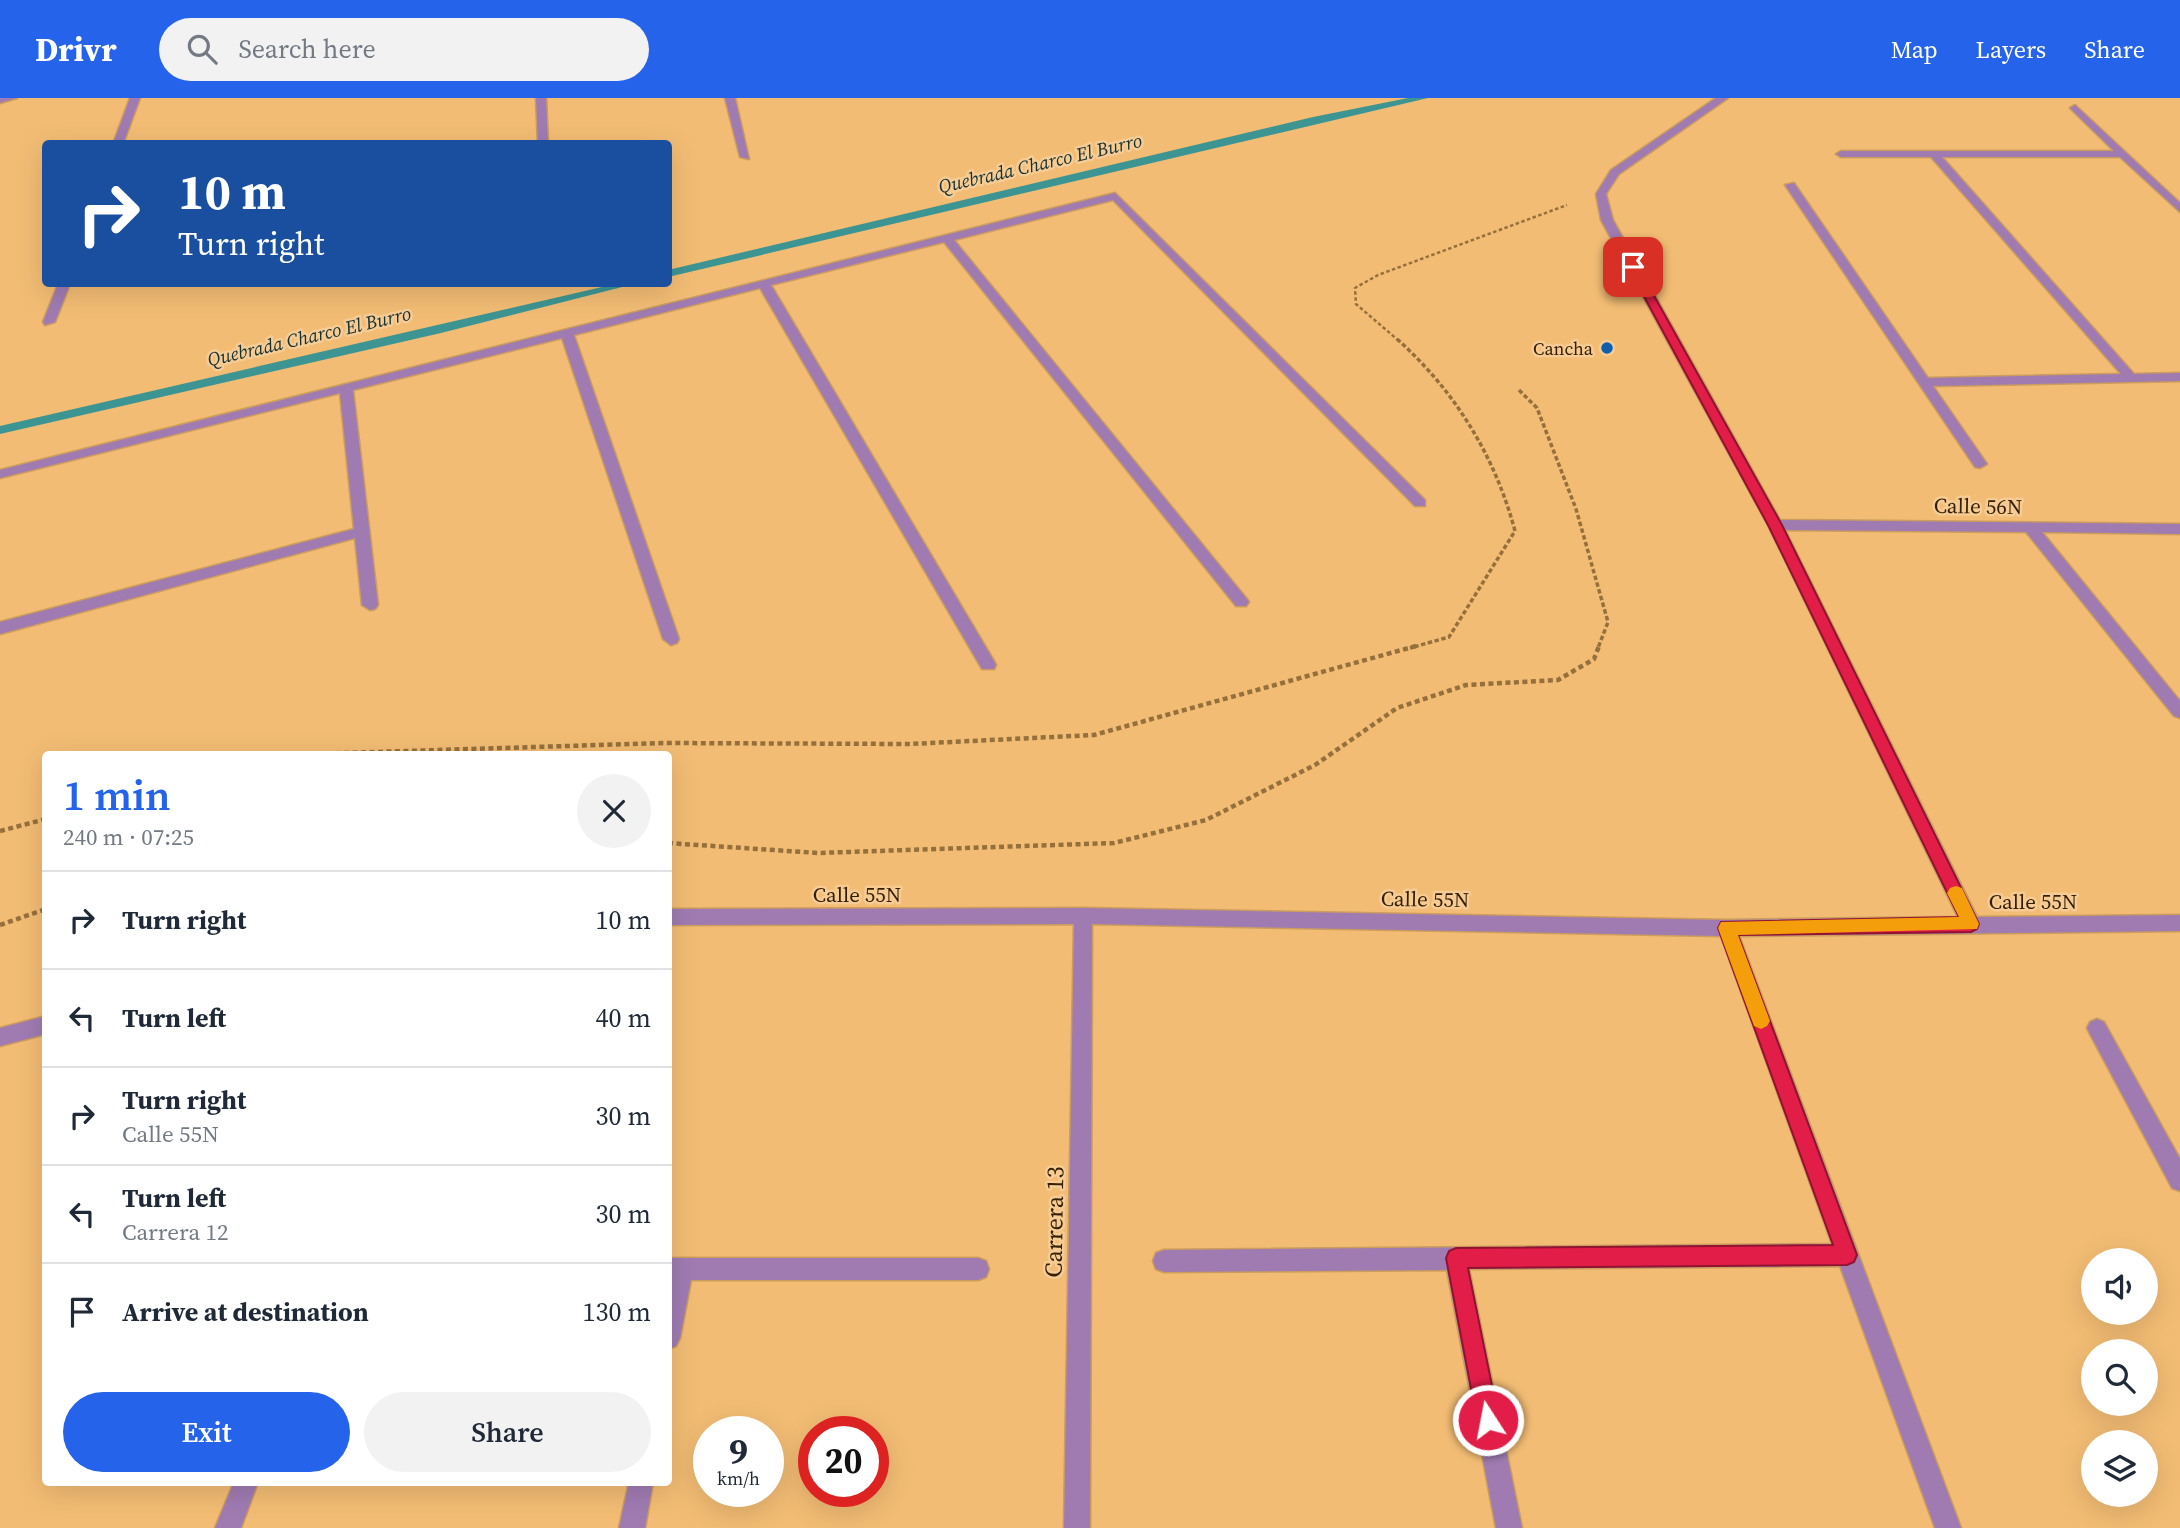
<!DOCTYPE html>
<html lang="en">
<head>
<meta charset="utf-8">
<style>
	:root { --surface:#fff; --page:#f2f2f3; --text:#1f2937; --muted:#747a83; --line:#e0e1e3; --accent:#2563eb }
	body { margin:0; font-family:"Source Serif 4",serif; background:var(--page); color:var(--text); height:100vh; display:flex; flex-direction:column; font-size:26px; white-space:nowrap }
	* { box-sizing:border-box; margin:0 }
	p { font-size:23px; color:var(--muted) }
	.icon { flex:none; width:38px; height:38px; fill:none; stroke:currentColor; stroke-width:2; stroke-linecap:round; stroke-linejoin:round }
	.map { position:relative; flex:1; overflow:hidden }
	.drawer { position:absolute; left:42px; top:653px; width:630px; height:735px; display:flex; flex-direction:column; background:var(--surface); border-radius:7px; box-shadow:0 7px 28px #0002 }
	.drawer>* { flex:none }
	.guide { position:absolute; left:42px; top:42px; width:630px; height:147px; border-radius:7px; box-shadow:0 7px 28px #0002; background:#1a4fa0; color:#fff; overflow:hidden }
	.controls { position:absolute; left:2081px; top:1150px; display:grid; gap:14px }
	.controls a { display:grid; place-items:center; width:77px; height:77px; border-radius:50%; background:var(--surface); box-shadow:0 7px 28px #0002; font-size:35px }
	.speed { position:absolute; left:693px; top:1318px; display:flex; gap:14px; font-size:35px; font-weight:700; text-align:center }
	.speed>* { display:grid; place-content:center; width:91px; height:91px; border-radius:50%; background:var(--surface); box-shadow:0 7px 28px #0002; line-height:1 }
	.speed small { font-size:18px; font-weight:400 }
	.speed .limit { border:10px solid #d22; background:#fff; color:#111 }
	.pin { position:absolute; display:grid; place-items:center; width:60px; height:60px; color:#fff; margin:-30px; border-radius:14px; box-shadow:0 4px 10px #0006 }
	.me { position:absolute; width:77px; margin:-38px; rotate:349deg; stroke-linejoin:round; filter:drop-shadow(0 0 5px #0008) }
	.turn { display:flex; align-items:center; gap:24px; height:147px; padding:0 21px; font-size:32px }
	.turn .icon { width:91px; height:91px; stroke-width:2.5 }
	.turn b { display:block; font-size:49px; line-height:60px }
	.round { display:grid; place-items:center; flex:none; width:74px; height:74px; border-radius:37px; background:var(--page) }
	.head { display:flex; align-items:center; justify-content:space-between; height:119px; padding:0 21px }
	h1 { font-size:42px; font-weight:600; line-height:52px; color:var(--accent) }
	.action { display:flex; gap:14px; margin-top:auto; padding:14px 21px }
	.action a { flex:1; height:80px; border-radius:42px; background:var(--accent); color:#fff; font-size:28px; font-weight:600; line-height:80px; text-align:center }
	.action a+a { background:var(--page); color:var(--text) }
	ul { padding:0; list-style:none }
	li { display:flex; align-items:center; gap:21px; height:98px; padding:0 21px; border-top:2px solid var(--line) }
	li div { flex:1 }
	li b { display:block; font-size:26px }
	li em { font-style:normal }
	header { display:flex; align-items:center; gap:42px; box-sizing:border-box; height:98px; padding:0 35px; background:var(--accent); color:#fff }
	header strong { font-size:33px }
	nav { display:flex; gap:38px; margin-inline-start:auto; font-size:24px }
	.search { width:490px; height:63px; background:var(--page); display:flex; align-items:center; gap:18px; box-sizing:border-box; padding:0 24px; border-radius:38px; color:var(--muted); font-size:26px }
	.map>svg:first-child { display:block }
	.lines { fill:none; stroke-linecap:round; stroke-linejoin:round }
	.stream { fill:#3d9593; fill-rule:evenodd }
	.minor-casing { stroke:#cc9d5d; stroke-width:3 }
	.path-far2 { stroke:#96703c; stroke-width:2.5; stroke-dasharray:3.5 2.5; stroke-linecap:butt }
	.path-far1 { stroke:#96703c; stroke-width:3.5; stroke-dasharray:4.5 2.5; stroke-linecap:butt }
	.path { stroke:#96703c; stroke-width:4.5; stroke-dasharray:5 3.5; stroke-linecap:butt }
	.minor { fill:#9f7bb2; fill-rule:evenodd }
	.route { fill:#e11d48; stroke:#92132f; stroke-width:2 }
	.slow { fill:#f59e0b }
	.poi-dot { fill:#0e5fae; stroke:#f7cc94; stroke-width:2.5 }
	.labels { text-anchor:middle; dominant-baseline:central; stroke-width:5; stroke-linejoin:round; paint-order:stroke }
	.far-poi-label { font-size:18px; fill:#341f01; stroke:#f7cc94; text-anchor:end }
	.far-water-label { font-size:19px; font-style:italic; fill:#173232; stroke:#f7cc94 }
	.street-label { font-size:21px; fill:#341f01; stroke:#f7cc94 }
	.near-street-label { font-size:24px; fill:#341f01; stroke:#f7cc94 }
</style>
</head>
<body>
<header>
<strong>Drivr</strong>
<div class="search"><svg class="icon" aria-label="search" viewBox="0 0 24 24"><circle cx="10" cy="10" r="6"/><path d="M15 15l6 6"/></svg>Search here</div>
<nav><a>Map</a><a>Layers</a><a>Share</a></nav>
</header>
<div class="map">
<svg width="2180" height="1430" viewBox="0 0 2180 1430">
	<rect width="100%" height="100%" fill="#f2bc74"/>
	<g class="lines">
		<!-- stream -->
		<path class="stream" d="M1408,0H1428L668,179V172L1313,19Z
			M615,186H634L441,235L0,336V328Z"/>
		<defs>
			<path id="minor" d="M0,0H17L0,5Z
				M130,0H140L123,46H113Z
				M536,0H546L548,46H538Z
				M725,0H735L749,61L740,59Z
				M1716,0H1728L1619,76L1606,96L1613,122L1780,422L2180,426V436L2042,434L2180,603V620L2174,618L2026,434L1785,432L1977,819L2180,817V833L1739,838L1961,1430H1935L1840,1168L1469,1171L1522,1430H1496L1447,1172L1164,1174L1156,1171L1153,1163L1156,1155L1164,1152L1832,1146L1721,838L1092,826L1090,1430H1064L1074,826L668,827V811L1083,810L1727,822L1958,819L1768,427L1601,122L1596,96L1611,72Z
				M2075,7L2180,105V114L2120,59H1942L2134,276L2180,275V283L1933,288L1987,366L1980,370L1975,369L1785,87L1794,85L1928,280L2121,276L1931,59H1841L1836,56L1841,53H2114L2072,12L2070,10Z
				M1115,95L1425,402V408H1415L1113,102L954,142L1246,500L1249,504L1246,508H1236L944,144L771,187L994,563L996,567L994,571H982L760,190L574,237L679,541L677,545L671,547L663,541L562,240L353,292L378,507L375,511L370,512L362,507L355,440L0,536V524L354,431L340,295L0,380V372Z
				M58,186H70L55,224L45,227L43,224Z
				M46,918V936L0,948V930Z
				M2097,921L2104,924L2180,1061V1093L2172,1090L2090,936L2087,930L2090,924Z
				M668,1160H978L986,1163L989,1171L986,1179L978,1182H691L680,1240L676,1248L668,1251Z
				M234,1384H258L241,1430H215Z
				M629,1384H653L645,1430H619Z"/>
		</defs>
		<!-- minor casing -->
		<use href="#minor" class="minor-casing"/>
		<!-- path-far2 -->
		<path class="path-far2" d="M1399,243L1356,206L1355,190L1378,177L1567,107"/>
		<!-- path-far1 -->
		<path class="path-far1" d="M1397,241C1455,293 1495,358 1515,433L1449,539L1410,550
			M1519,292L1537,310L1576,411L1608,524L1598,550"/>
		<!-- path -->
		<path class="path" d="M310,656L663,645L910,646L1094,637L1416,548
			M0,733L46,721
			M668,745L818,755L1114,745L1206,722L1315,667L1397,610L1466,587L1558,582L1594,561L1599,548
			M0,827L46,811"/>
		<!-- minor -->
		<use href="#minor" class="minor"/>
	</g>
	<!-- route -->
	<path class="route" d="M1633,166L1638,169L1782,427L1979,826L1977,831L1971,834L1738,837L1857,1157L1854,1164L1847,1167L1468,1170L1499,1322L1495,1330L1488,1333L1480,1330L1477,1322L1446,1160L1449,1153L1456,1150L1833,1147L1718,830L1721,824L1959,819L1768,427L1628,169Z"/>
	<!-- slow -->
	<path class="slow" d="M1956,788L1962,790L1979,826L1977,831L1738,837L1770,923L1767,928L1761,931L1754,928L1718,830L1721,824L1959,819L1947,795L1950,790Z"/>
	<!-- markers -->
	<circle class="poi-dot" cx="1607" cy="250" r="7"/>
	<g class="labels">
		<!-- far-poi labels -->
		<g class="far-poi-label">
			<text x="1593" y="250">Cancha</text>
		</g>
		<!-- far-water labels -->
		<g class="far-water-label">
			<text transform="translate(1040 65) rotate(-13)">Quebrada Charco El Burro</text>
			<text transform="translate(309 238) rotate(-13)">Quebrada Charco El Burro</text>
		</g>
		<!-- street labels -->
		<g class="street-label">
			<text transform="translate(1978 408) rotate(1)">Calle 56N</text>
			<text x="857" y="796">Calle 55N</text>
			<text transform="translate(1425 801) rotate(1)">Calle 55N</text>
			<text x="2033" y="803">Calle 55N</text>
		</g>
		<!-- near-street labels -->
		<g class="near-street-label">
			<text transform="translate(1054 1124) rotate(-89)">Carrera 13</text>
		</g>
	</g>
</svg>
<div class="controls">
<a><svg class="icon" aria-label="sound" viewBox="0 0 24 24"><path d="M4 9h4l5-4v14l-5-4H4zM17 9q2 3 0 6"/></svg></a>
<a><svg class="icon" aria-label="search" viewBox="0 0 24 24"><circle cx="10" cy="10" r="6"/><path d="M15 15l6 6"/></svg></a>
<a><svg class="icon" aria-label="layers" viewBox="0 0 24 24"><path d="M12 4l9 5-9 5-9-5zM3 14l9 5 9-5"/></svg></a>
</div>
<div class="speed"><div>9<small>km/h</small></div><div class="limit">20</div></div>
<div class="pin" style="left:1633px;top:169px;background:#d93025"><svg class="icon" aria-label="arrive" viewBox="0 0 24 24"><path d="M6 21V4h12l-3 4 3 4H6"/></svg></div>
<svg class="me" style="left:1488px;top:1322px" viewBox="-20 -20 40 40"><circle r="17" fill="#e11d48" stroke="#fff" stroke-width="3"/><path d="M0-11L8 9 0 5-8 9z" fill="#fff"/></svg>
<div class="guide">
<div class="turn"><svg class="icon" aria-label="right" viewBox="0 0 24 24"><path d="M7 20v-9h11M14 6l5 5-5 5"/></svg><div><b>10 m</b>Turn right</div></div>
</div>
<section class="drawer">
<div class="head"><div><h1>1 min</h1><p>240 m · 07:25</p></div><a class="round"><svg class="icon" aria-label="close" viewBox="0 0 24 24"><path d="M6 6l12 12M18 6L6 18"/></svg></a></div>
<ul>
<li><svg class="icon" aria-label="right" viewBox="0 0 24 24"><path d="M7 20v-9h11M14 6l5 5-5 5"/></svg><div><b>Turn right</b></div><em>10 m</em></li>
<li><svg class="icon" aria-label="left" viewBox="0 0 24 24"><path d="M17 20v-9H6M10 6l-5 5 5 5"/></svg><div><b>Turn left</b></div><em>40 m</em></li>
<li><svg class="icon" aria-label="right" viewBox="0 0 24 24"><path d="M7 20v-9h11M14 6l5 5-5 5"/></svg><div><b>Turn right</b><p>Calle 55N</p></div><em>30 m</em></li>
<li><svg class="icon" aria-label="left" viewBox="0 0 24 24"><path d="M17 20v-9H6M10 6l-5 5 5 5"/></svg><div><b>Turn left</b><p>Carrera 12</p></div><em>30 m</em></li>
<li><svg class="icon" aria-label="arrive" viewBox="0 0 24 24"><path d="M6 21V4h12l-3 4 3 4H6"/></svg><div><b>Arrive at destination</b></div><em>130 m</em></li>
</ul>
<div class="action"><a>Exit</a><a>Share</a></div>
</section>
</div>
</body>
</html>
